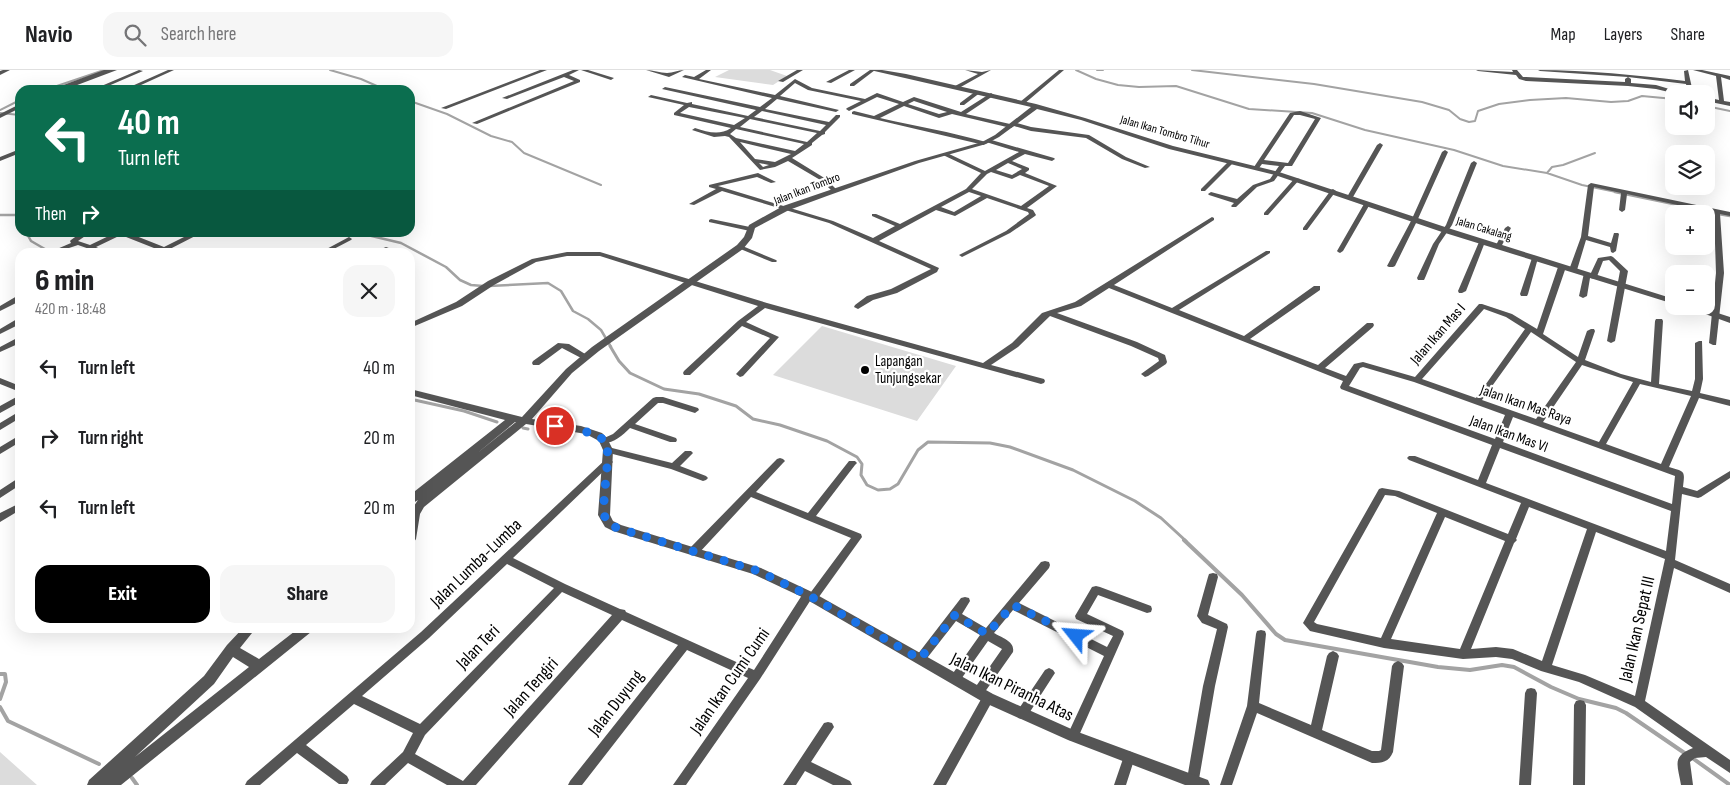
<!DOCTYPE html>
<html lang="en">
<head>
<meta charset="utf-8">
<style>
	:root { --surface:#fff; --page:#f6f6f6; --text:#202124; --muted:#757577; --line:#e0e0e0; --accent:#000 }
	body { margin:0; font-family:"Sofia Sans Condensed",sans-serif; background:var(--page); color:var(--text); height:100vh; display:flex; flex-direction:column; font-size:19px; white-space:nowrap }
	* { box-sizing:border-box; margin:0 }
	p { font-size:16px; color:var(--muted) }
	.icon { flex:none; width:28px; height:28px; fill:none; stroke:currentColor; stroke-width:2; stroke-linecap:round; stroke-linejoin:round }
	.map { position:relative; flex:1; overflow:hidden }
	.side { position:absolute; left:15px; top:178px; width:400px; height:385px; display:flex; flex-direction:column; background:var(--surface); border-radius:15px; box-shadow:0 5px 20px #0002 }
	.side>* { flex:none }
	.hud { position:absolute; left:15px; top:15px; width:400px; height:152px; border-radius:15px; box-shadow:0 5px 20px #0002; background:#0b6e4f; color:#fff; overflow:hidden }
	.fabs { position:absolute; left:1665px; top:15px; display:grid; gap:10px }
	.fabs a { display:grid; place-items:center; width:50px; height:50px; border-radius:10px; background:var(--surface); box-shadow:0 5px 20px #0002; font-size:25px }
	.pin { position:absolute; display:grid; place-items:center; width:42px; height:42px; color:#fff; margin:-21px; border:2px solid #fff; border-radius:50%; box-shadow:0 1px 5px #0007 }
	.me { position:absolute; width:55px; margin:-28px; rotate:298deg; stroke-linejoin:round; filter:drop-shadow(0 0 4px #0008) }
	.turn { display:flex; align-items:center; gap:18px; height:105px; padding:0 20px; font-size:22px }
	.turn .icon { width:65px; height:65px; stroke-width:2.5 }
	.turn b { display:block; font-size:35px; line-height:42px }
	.then { display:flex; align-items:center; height:48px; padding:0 20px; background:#0003; gap:10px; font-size:19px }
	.round { display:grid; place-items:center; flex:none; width:52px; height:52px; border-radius:15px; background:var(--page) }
	.summary { display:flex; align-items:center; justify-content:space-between; height:85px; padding:0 20px }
	h1 { font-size:30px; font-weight:800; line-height:38px }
	.button { display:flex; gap:10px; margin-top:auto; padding:10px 20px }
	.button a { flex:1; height:58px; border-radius:15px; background:var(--accent); color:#fff; font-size:20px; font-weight:800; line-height:58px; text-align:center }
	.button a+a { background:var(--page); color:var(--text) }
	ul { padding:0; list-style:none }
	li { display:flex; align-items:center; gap:15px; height:70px; padding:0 20px }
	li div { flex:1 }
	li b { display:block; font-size:19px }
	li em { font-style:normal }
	header { display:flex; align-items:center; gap:30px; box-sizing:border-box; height:70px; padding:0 25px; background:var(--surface); border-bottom:1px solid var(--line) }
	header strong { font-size:24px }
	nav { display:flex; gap:28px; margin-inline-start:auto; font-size:18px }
	.search { width:350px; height:45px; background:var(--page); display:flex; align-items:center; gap:12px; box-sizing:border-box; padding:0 18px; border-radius:15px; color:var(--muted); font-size:19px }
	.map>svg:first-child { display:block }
	.green { fill:#dcdcdc }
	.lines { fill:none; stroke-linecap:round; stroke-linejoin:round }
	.stream-far3 { stroke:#a3a3a3; stroke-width:2 }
	.stream-far2 { stroke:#a3a3a3; stroke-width:2.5 }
	.stream-far1 { stroke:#a3a3a3; stroke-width:3 }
	.stream { stroke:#a3a3a3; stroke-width:4 }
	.minor { fill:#555; fill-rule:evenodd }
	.tertiary { fill:#555; fill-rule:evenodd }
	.route { stroke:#1a73e8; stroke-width:9; stroke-dasharray:0 16.2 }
	.poi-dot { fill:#000; stroke:#fff; stroke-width:2 }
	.labels { text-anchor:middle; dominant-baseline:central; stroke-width:4.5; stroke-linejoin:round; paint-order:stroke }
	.far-street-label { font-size:12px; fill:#000; stroke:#fff }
	.street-label { font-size:15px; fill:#000; stroke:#fff }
	.poi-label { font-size:15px; fill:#000; stroke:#fff; text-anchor:start }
	.near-street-label { font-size:18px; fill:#000; stroke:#fff }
</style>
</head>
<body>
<header>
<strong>Navio</strong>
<div class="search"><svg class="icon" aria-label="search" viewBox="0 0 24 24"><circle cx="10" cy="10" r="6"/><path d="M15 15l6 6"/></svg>Search here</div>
<nav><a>Map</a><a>Layers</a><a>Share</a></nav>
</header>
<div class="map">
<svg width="1730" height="715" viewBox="0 0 1730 715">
	<rect width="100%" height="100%" fill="#fff"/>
	<!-- green -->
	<path class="green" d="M729,0H770L787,6L773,15L715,7Z
		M822,256L956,296L917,351L773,305Z
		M0,682L37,715H0Z"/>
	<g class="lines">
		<!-- stream-far3 -->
		<path class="stream-far3" d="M330,0L361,9L386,20
			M1076,0L1096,9L1118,15L1139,17L1176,16L1249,39L1312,43L1365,60L1454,80L1503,96L1547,103L1582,115L1621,123
			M1097,0H1103
			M1192,0L1314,14L1422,32L1449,40L1460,49L1469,52L1475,51L1478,41L1499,34L1530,30L1566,28L1611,32L1628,31L1642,26L1674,29
			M45,20L104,0
			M410,31L447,44L491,66L512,72L524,83L601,115
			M1706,36L1730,41
			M0,40L20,30
			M0,43L20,45
			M1547,103L1552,97L1563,95L1595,83"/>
		<!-- stream-far2 -->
		<path class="stream-far2" d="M1615,122L1712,142
			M1718,144L1730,146
			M0,145H20
			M26,162L31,171L50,182
			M355,162L401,173L446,197L460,210L471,215L483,216
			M489,216L548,213L561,221L573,241L588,249L601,260L611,277"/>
		<!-- stream-far1 -->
		<path class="stream-far1" d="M610,276L619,291L630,303L664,319L699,324L736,336L753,349L780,355L827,371L857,387L862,394L861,405L867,415L878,420L890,419L898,414L918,380L928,372L990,373L1010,377L1073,400L1135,431L1161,448L1186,471
			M410,329L464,341L497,352
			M523,358L528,359"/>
		<!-- stream -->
		<path class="stream" d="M1184,470L1242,525L1276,564L1285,570L1438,597L1470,600L1502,595L1514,597L1551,617L1579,629L1616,638L1626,643L1686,684
			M0,604H5L6,612L0,629
			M0,637L8,651L99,694
			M1691,687L1730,715
			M132,708L137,715"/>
		<!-- minor -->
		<path class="minor" d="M3,0H10L0,5V1Z
			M110,0H117L64,20H56Z
			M139,0L143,1L99,20H92Z
			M168,0H174L130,20H123Z
			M540,0H547L446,39L441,38Z
			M573,0H579L569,5L580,10V12L477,54L472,53L574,11L564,7L507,29L502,28Z
			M581,0H588L614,8L611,10Z
			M646,0C653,0 660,3 667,3C673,3 678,0 684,0L669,7Z
			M706,0H711L699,9L775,25L795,9L812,18L865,29L877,23L903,32L914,27L961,42L991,23L994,25L993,26L966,44L1010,54L1013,52L1031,57L1089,65L1126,87L1150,97L1145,98L1122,89L1086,68L1031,61L1014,56L1011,58L952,44L939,48L904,36L880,48C915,56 951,62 986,72L988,69L1054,88L1055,89L1052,91L1025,84L1012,91L1029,98V100L1025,103L1057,116L1027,138L1033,140L1036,145L1035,146L1010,163L962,187L959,185L1006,161L1029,144L1028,142L987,128L955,146L936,140L879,171L939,198L937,202L897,223L873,230L858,239L854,237L855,235L867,226L891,219L931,199L829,153L722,121L694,135L689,134L716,119L709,117V115L758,103L776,112L771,113L757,107L718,116L833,151L873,168L895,156L872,146V144H876L900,154L966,119L981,103L943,85V83H947L985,101L1019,82L986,72L984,75L852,44V42L854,41L874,46L899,34L877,27L849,41L846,39L847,38L861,31L808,20L795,13L780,26L839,40L836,42L777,29L765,39L829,52L836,45H840V47L825,62V64L822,65L812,73V75L792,88L826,109L837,120L832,121L822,111L788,91L775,97L760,100L729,67L725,66L714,67L692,60L695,58C708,62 719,66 731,58L674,45V43L684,35L648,27L651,25L687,33L692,32V34L748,46L756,40L662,19L665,17L760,37L772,28L682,7L685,5L694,7ZM914,31L947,42L939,44L908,34ZM689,37L745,48L734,55L680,43ZM762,41L826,55L820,61L754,47ZM750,49L817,63L807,72L740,57ZM736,59L804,74L795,81L736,68L730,64ZM740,72L791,84L775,92L755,89ZM759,93L769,95L763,97ZM1008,93L1022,99L1012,105L996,100ZM991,102L1012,109L1020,105L1049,116L1021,136L972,119L987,104ZM969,122L981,126L954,142L941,137Z
			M797,0H803L783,12L778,11Z
			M849,0H855L831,13L826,12Z
			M870,0H875L854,16H850V14Z
			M965,0L982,2L991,0L959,18H955V16L978,4Z
			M1059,0H1064L1024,34H1020V32Z
			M1476,0L1513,2L1512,0H1517L1523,7H1526L1625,12V9L1628,7L1631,9V13L1656,15L1686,24H1677L1656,19L1628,16L1526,11L1519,9L1516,5L1478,1Z
			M1538,0C1587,0 1636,5 1685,11L1684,1L1688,0L1692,18L1687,19L1686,14L1628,7L1540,1Z
			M1693,0H1702L1730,6V10L1721,7L1724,31L1730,32V36L1706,31V27L1719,30L1716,6Z
			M976,21L981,22L964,35H960V33Z
			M1300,41L1321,48L1292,96H1285L1274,111L1257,117L1236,137H1232L1231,136L1234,133L1209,125L1208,124L1211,122L1237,129L1253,115L1270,109L1279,96L1262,94L1259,98L1254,97L1290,43ZM1294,45H1300L1315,49L1288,93L1264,90Z
			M1380,73L1383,75L1353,127L1348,128L1347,127L1377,75Z
			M20,79V83L0,91V87Z
			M1445,80L1448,82L1417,151L1395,196L1393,197H1389L1387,196L1411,151L1442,82Z
			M1229,91L1234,92L1205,121H1201V119Z
			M1474,91L1477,93L1452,155L1439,174L1425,208L1424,210H1418L1417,208L1433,174L1446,155L1471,93Z
			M1295,108L1300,109L1268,145H1264V143Z
			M1591,113L1730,142V146L1720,144L1724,203L1716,275H1713L1709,273L1716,203L1714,143L1627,124L1625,140L1622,142L1619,140L1621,123L1594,117L1588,166L1611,173L1614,163H1618L1619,164L1616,181L1613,183L1611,182L1610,177L1586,170L1577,200L1573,202L1569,200L1581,167L1588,115Z
			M1333,119L1336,121L1307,160H1303V158L1331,120Z
			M1367,132L1370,134L1343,181L1340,183L1338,182L1337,181L1364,134Z
			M1212,147L1214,148V150L1114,215L1172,238L1266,181H1270V183L1179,240L1244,266L1314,216H1320V220L1250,269L1318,295L1367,253H1373L1374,255L1373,257L1325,298L1346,306L1354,294L1363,292L1415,307L1479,234H1482L1512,244L1537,259L1558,197L1562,195L1566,197L1543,264L1578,287L1587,261L1591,259H1594L1595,261L1585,290L1621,304L1651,312L1655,251L1656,249H1662L1663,251L1659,314L1692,321L1695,309V273L1699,271H1702L1703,309L1700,323L1730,330V336L1699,328L1669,397C1685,402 1685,400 1683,417L1697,421L1730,401V408L1701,427L1698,428L1682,424L1675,490L1730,514V523L1674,498L1645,631L1730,690V703L1706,687L1695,688L1690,692L1693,715H1681C1678,696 1671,686 1693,678L1635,637L1579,612L1541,601L1512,589L1496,587L1463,589L1384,578L1310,561L1303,553L1379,419L1382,418L1399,421L1508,464L1521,433L1409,390L1407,388L1409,386H1415L1478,410L1492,375L1341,319L1340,317L1343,311L1109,218L1081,236L1057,243L1137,272L1165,285L1167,292L1166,294L1148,306L1145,307L1141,304L1159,291L1158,288L1131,276L1050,246L1018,277L991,295L1044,309L1045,311L1044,313L1041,314L765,238L746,252L779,267L743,306L740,307L736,304L770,268L742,256L690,305H684L683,303L684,301L738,251L758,236L600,186H567L536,192L494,215L462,236L410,258V253L456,232L488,211L532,189L567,182H600L767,233L983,293L1012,273L1042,243L1075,232ZM1484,239L1506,247L1525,259L1476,328L1422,309ZM1531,262L1576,292L1536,349L1482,330ZM1582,295L1633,312L1599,372L1543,352ZM1363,297L1414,312L1505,345L1495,369L1349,316L1360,298ZM1640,314L1691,326L1661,394L1606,374ZM1513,347L1675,406L1672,434L1503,372ZM1500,378L1671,441L1666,481L1486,413ZM1385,425L1395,426L1437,443L1381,568L1317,554L1314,552ZM1529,437L1587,459L1542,591L1513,579L1496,577L1471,579L1514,473L1517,470L1516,469ZM1445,447L1505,471L1460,579L1391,569ZM1596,462L1665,489L1635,626L1585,605L1552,595Z
			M711,149L750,157L753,159L750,161L709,152V150Z
			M1508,156L1511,158L1501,177L1498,179L1496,178L1495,177L1505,158Z
			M82,162H91L78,171L90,175L117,162H126L164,177L194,162H203L164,182H160L159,180L121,165L96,177L105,181L106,182H98L78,175L60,181L57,179L71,173L70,171L71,170Z
			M349,167L352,169L351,170L328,182H321Z
			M1482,170L1485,172L1466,221L1462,223H1459L1458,221L1479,172Z
			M740,175L776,190L777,191L776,192H772L738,178V176Z
			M386,177L397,181L398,182H374Z
			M1535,186L1538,188L1528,224L1527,226H1521L1520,224L1532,188Z
			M1611,186L1613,187L1628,201L1615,271L1611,273L1607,271L1620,201L1609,190L1603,191L1596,209L1590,208L1587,226L1583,228L1579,226L1584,203H1587L1590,205L1598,188Z
			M410,187L413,189L412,191L410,192Z
			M17,226H20V231L0,241V236Z
			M17,249H20V254L0,264V259Z
			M17,268H20V273L0,282V277Z
			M558,273L569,274L590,287L586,289H583L562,278L539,295H533L532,293L533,291Z
			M20,325V332L0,343V336Z
			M656,327H663L698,338L699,340L695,343L663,333H658L635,354L676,368L677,370L676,372H670L630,358C622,366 613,374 602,373L601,371L602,369L613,364L653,328Z
			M20,341V348L0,360V353Z
			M20,365V372L0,384V377Z
			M608,377L672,393L685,381H691L693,383L680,396L706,406L708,408L706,410L703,411L671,399L605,382L604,380Z
			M780,388L783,389L785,391L783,393L756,422L808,443L849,391H855L857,393L855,395L816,446L861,464L862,467L816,531H810L760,609L686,715H673L748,608L687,580L582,715H568L570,711L678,575L622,550L476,715H447L408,693L385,715H370L372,711L403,682L413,663L354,634L306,675L347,706L349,710L347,714H339L297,683L260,715H245L247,711L421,562L605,390H611L613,392L611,394L513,488L565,514L620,539L625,540L626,542L754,600L804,522H811L851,468L751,427L698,484L694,485L690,484L689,481L690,478L777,389ZM507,494L554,518L420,654L362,626L429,568ZM562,522L612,545L463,711L415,684L425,665Z
			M20,407V415L0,428V420Z
			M20,433V440L0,452V443Z
			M1045,491L1049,492L1050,495L1049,498L1019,533L1107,577L1113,566L1076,549L1075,546L1092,517L1096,516L1100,517L1151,536L1152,539L1151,542L1147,543L1098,525L1087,544L1123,561L1124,564L1077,670L1073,671L1069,670L1067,666L1104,586L1013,540L994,563C1002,568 1015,571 1013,582L982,626L978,627L974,626L972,622L1002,579L988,571L959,612L955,614L951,612L949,609L951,606L980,565L956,551L924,592L920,594L916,592L914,589L961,528L965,527L969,528L970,531L962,544L986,558L1041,492Z
			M1213,503L1217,504L1218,507L1208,545L1227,554L1228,557L1215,616L1198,715H1186L1203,616L1217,559L1202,553L1197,546L1208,507L1209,504Z
			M1261,560L1265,561L1266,564L1259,633L1311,655L1327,586L1329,583L1333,581L1337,583L1339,586L1322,660L1372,681H1379L1381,680L1392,596L1394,593L1398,591L1402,593L1404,596L1393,682C1389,692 1382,693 1372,693L1257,643L1232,715H1220L1247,636L1256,564L1257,561Z
			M1049,598L1053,600L1055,603L1053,606L1026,648L1022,649L1018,648L1016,644L1018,640L1045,600Z
			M1531,618L1535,619L1537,623L1531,715H1519L1525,623L1527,619Z
			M988,623L992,624L994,628L946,715H933L984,624Z
			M1580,630L1584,631L1586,635L1585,715H1573L1574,635L1576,631Z
			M828,652L832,653L834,657L811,692L850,711L852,715H833L805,701L796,715H783L824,653Z
			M1129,681L1133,683L1135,687L1126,715H1114L1125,683Z"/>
		<!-- tertiary -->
		<path class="tertiary" d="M104,0H112L59,20H50Z
			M870,0H882L906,4L1036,34L1085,48L1173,76L1279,102L1448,158L1674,229V234L1442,162L1275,105L1169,79L1081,50L1037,39L999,67L986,74L919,93L827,126L789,140L755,158L752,168L743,179L599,281L572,303L532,349L581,356L602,363L607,368L613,380L610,445L613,451L621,455L761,498L812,522L993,624L1078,662L1208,710L1210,715H1185L1068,670L983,632L804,528L753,504L613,461L605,457L598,445L603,380L599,371L586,364L526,354L424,437L420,444L416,469L414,472L410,473V442L418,430L410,435V425L505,350L410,325V319L522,347L566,299L592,277L737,175L744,167L749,155L783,136L915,91L982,72L995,65L1031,37ZM515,352H516L475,385Z
			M20,34V38L0,48V44Z
			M1683,236H1696L1730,247V253Z
			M0,308L20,316V322L0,314Z
			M243,558H256L240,578L259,589L299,558H313L311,562L121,715H87L89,710L204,606L227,575ZM233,587L249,597L135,687L214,614Z"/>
	</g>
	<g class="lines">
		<!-- route -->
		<path class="route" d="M555,356L592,363L606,371C612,392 598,439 607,452C609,455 613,456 617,458L758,501L808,525L920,589L955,545L987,564L1013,535L1076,566"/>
	</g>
	<!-- markers -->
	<circle class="poi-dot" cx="865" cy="300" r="5"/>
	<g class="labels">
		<!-- far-street labels -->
		<g class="far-street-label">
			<text transform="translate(1165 62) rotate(16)">Jalan Ikan Tombro Tihur</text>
			<text transform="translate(807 119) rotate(-21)">Jalan Ikan Tombro</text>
			<text transform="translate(1484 159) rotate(17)">Jalan Cakalang</text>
		</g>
		<!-- street labels -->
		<g class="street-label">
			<text transform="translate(1438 264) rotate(-49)">Jalan Ikan Mas I</text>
			<text transform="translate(1526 335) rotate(19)">Jalan Ikan Mas Raya</text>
			<text transform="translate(1509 364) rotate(20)">Jalan Ikan Mas VI</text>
		</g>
		<!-- poi labels -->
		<g class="poi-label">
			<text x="875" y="291">Lapangan<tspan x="875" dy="17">Tunjungsekar</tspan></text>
		</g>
		<!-- near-street labels -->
		<g class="near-street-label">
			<text transform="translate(476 493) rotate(-44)">Jalan Lumba-Lumba</text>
			<text transform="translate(1637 559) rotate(-77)">Jalan Ikan Sepat III</text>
			<text transform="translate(478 577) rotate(-46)">Jalan Teri</text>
			<text transform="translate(730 611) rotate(-55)">Jalan Ikan Cumi Cumi</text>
			<text transform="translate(531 617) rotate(-48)">Jalan Tengiri</text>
			<text transform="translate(1012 617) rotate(26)">Jalan Ikan Piranha Atas</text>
			<text transform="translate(616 633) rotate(-52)">Jalan Duyung</text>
		</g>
	</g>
</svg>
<div class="fabs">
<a><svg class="icon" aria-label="sound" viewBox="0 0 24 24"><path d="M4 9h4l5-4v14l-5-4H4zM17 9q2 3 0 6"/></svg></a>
<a><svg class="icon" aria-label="layers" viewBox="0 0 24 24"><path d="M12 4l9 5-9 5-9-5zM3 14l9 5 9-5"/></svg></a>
<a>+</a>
<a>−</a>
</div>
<div class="pin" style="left:555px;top:356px;background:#d93025"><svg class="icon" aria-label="arrive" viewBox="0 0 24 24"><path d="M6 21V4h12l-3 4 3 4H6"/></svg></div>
<svg class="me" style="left:1076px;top:566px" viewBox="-20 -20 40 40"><path d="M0-17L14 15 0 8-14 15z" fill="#1a73e8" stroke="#fff" stroke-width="4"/></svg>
<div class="hud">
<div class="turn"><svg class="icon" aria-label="left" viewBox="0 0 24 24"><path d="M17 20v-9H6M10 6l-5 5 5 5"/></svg><div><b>40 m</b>Turn left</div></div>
<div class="then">Then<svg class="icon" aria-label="right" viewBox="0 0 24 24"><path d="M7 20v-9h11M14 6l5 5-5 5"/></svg></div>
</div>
<section class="side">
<div class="summary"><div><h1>6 min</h1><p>420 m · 18:48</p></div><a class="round"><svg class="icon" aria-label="close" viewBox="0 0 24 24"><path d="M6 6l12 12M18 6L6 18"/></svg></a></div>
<ul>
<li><svg class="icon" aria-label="left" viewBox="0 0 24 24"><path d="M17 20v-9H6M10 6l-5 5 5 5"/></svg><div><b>Turn left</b></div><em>40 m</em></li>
<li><svg class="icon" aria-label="right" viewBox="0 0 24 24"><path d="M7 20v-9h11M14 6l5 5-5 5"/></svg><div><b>Turn right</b></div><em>20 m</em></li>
<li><svg class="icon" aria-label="left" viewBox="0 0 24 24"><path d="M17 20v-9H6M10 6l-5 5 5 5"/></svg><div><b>Turn left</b></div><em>20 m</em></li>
</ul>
<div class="button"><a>Exit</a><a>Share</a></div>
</section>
</div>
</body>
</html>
